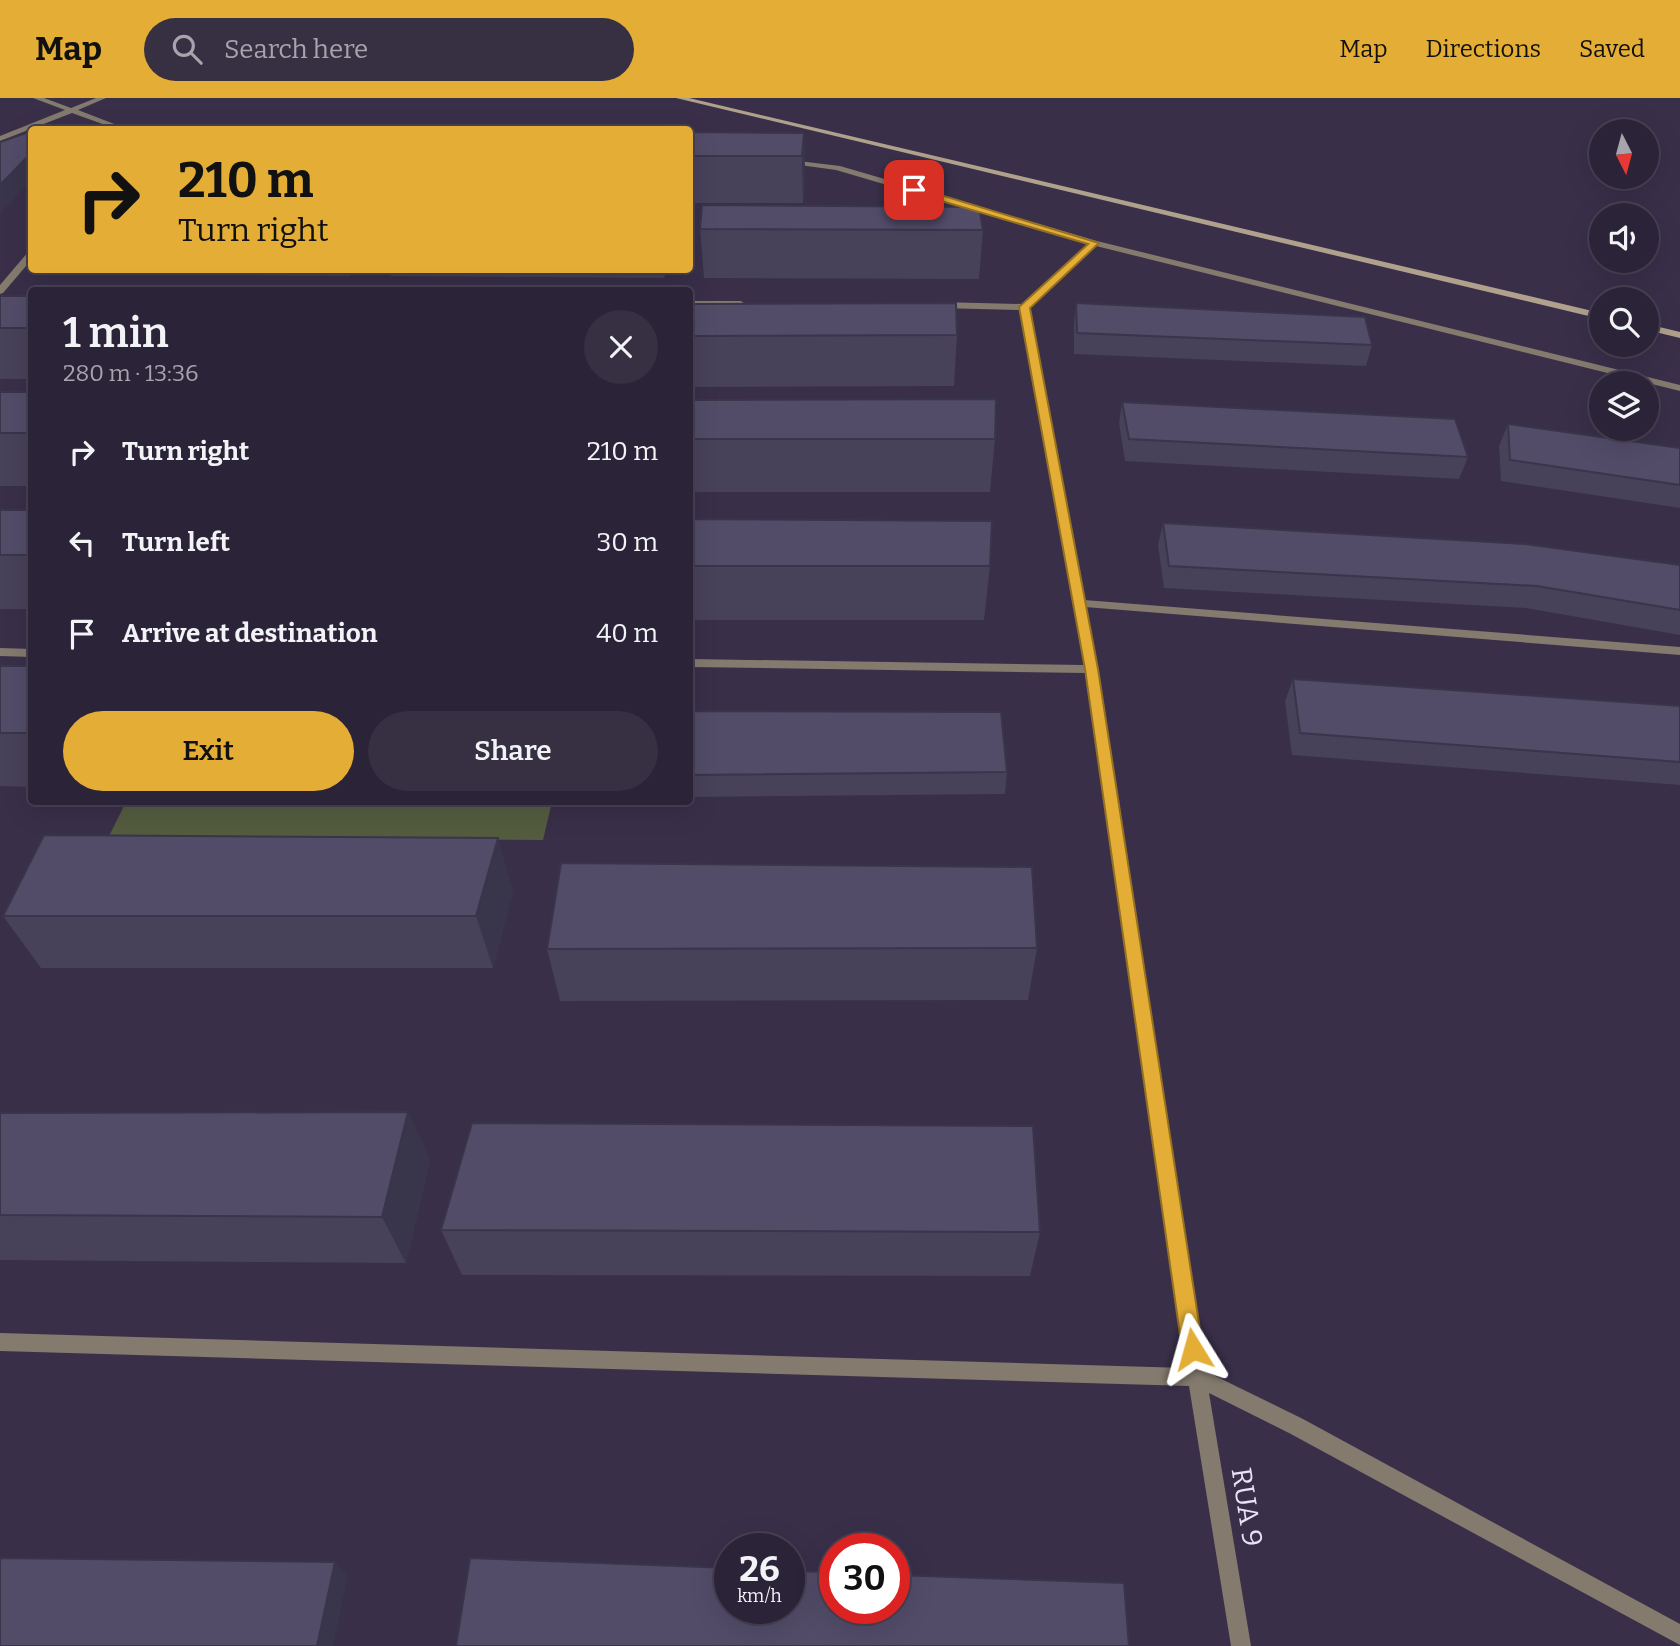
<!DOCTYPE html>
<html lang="en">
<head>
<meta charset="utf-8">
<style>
	:root { --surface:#2b2337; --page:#372f42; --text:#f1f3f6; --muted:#a6a4ad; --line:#474052; --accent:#e4ad35 }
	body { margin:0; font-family:Bitter,serif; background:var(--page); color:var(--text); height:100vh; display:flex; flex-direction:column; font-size:26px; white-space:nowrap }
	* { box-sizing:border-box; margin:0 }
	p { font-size:23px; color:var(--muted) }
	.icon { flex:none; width:38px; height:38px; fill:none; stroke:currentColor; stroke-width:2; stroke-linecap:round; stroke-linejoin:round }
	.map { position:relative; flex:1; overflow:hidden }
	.details { position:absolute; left:28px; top:189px; width:665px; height:518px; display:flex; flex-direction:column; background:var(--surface); border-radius:7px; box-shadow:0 7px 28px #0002,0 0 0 2px var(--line) }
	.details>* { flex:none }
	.banner { position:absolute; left:28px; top:28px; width:665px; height:147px; border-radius:7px; box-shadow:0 7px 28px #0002,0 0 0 2px var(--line); background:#e4ad35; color:#111; overflow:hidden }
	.needle { width:46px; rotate:174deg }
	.controls { position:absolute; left:1589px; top:21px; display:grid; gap:14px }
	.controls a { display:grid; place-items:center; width:70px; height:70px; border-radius:50%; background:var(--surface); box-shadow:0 7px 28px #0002,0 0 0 2px var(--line); font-size:35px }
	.speed { position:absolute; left:714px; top:1435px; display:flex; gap:14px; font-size:35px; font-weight:700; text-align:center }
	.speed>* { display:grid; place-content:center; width:91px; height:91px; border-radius:50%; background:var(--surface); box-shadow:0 7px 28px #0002,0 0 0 2px var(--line); line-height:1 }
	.speed small { font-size:18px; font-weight:400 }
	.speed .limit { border:10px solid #d22; background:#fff; color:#111 }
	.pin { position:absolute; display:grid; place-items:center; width:60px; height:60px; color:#fff; margin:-30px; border-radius:14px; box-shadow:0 4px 10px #0006 }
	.me { position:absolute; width:77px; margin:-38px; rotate:352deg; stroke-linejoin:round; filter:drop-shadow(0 0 5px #0008) }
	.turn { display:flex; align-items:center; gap:24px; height:147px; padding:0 35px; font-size:32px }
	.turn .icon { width:91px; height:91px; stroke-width:2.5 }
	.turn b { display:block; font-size:49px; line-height:60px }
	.round { display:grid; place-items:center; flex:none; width:74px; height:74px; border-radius:37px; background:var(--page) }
	.overview { display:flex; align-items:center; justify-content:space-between; height:119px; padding:0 35px }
	h1 { font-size:42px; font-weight:600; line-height:52px }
	.primary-button { display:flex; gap:14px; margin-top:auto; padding:14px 35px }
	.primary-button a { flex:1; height:80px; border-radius:42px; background:var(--accent); color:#111; font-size:28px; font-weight:600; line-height:80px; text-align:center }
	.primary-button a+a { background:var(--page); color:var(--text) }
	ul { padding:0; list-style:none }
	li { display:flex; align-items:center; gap:21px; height:91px; padding:0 35px }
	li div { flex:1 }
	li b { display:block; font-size:26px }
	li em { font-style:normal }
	header { display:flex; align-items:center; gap:42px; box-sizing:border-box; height:98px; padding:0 35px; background:var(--accent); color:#111 }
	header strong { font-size:33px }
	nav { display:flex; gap:38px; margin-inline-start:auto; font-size:24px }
	.search { width:490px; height:63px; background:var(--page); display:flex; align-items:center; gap:18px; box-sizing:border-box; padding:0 24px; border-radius:38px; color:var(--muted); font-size:26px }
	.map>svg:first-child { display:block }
	.green { fill:#545c3f }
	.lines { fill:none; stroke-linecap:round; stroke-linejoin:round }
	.street { fill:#847a6e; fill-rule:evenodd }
	.secondary { fill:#b0a18d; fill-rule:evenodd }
	.wall { fill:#47415a }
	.shaded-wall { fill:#39354a }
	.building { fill:#524c69; stroke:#39354a; stroke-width:2 }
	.route { fill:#e4ad35; stroke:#947022; stroke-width:2 }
	.labels { text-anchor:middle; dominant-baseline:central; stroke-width:7; stroke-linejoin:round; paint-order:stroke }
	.near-street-label { font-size:28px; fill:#e8e3f4; stroke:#392f49 }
</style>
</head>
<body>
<header>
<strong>Map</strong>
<div class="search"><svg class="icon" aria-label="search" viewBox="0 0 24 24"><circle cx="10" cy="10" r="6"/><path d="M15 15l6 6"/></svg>Search here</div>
<nav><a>Map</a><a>Directions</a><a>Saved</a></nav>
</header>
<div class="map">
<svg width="1680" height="1548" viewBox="0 0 1680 1548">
	<rect width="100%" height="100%" fill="#392f49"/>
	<!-- green -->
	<path class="green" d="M126,704H552L543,742L109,738Z"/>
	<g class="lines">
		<!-- street -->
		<path class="street" d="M33,0H44L71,10L96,0H106L78,12L130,32H119L72,15L0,43V38L65,12Z
			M782,61L840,68L1097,143L1680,287V293L1096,148L1029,210L1084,502L1680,549V557L1085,509L1097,571L1205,1273L1303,1321L1680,1526V1547L1289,1335L1209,1295L1251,1548H1231L1189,1288L0,1253V1235L1186,1270L1085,575L690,569V561L1084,567L1020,212L939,210L935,207L939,204L1022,206L1088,146L836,72L785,65L781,63Z
			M29,153H32V161L3,195L0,196V187Z
			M690,203H741L745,206L741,209H690Z
			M0,550L32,551V559L0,558Z"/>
		<!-- secondary -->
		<path class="secondary" d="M676,0H689L1601,215V221Z
			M1647,226L1680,234V240L1647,232Z"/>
	</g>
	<!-- wall -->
	<path class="wall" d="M690,34L804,35L805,81L803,105H690Z
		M700,131L983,132L979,181L704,180Z
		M70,172H353L350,178L72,176Z
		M389,172H667L664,180L391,178Z
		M0,198H32V281H0Z
		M1076,205L1372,247L1366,268L1074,256V225Z
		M690,206L957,237L954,288L690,289Z
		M0,294H32V388H0Z
		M690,302L995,341L990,394H690Z
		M1122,304L1468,359L1459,381L1125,363L1119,325Z
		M1508,326L1680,350V410L1501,383L1499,348Z
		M0,412H32V511H0Z
		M690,421L990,468L984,522H690Z
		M1163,425L1680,467V537L1526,510L1164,490L1158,447Z
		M0,568H32V689L0,688Z
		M1293,581L1680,608V687L1292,657L1285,603Z
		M690,613L1007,674L1005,696L690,699Z
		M513,793L493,870H41L3,818Z
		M1037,850L1028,902L560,903L547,851Z
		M408,1014L430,1062L406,1165L0,1162V1015Z
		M441,1132L1040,1134L1030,1178L462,1177Z"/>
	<!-- shaded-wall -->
	<path class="shaded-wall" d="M804,35L805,81L803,105L802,58Z
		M32,54V82L0,116V87Z
		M348,172H353L350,178Z
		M498,740L513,793L493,870L476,818Z
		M408,1014L430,1062L406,1165L382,1119Z
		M335,1464L348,1477L333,1548H317Z"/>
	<!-- building -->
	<path class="building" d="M387,31L386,32H139Z
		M690,34L804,35L802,58H690Z
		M26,35L32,37V54L0,87V44Z
		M702,107L979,109L983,132L700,131Z
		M0,198H32V230H0Z
		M956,205L957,237L690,238V206Z
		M1076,205L1365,219L1372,247L1077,235Z
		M0,294H32V335H0Z
		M996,301L995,341H690V302Z
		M1122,304L1455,321L1468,359L1129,341Z
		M1508,326L1680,350V387L1510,362Z
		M0,412H32V457H0Z
		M690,421L992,423L990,468H690Z
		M1163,425L1525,446L1680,467V512L1537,488L1169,468Z
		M0,568H32V635H0Z
		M1293,581L1680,608V664L1300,635Z
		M690,613L1001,614L1007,674L690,677Z
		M44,737L498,740L476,818H3Z
		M561,765L1032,769L1037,850L547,851Z
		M408,1014L382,1119L0,1117V1015Z
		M472,1025L1033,1028L1040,1134L441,1132Z
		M0,1460L335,1464L317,1548H0Z
		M470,1460L730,1470V1510H789V1473L835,1474V1510H894V1477L1124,1485L1129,1548H456Z"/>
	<!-- route -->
	<path class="route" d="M914,89L1099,145L1030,210L1098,571L1203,1251L1200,1259L1193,1262L1185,1259L1182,1251L1085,571L1019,209L1088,146L911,94L909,92Z"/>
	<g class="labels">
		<!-- near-street labels -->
		<g class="near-street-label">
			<text transform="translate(1247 1409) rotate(81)">RUA 9</text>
		</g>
	</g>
</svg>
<div class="controls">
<a><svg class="needle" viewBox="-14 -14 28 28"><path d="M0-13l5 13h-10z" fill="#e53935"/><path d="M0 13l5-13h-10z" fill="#a6a4ad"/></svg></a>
<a><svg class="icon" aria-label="sound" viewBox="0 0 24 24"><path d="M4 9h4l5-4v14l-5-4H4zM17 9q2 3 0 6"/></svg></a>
<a><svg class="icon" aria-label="search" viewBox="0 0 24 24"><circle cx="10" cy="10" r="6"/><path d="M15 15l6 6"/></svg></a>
<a><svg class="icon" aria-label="layers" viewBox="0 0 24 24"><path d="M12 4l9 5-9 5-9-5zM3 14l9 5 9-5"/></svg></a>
</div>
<div class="speed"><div>26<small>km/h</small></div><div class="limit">30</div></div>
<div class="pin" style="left:914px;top:92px;background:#d93025"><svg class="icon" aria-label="arrive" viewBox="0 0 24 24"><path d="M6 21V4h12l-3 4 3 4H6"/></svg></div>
<svg class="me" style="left:1193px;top:1251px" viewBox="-20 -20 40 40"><path d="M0-17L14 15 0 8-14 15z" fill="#e4ad35" stroke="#fff" stroke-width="4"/></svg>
<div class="banner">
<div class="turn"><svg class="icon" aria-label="right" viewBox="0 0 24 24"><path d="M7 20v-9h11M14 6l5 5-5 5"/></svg><div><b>210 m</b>Turn right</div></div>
</div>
<section class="details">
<div class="overview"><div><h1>1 min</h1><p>280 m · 13:36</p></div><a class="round"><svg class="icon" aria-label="close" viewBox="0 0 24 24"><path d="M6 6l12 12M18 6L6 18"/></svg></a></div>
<ul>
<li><svg class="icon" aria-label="right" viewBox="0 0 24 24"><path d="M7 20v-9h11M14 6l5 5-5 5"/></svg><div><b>Turn right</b></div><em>210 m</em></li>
<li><svg class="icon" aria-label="left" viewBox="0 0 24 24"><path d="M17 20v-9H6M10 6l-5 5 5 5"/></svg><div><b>Turn left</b></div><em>30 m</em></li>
<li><svg class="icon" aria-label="arrive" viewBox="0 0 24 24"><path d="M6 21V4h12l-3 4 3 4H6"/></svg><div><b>Arrive at destination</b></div><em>40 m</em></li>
</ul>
<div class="primary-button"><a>Exit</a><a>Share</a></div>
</section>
</div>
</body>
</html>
